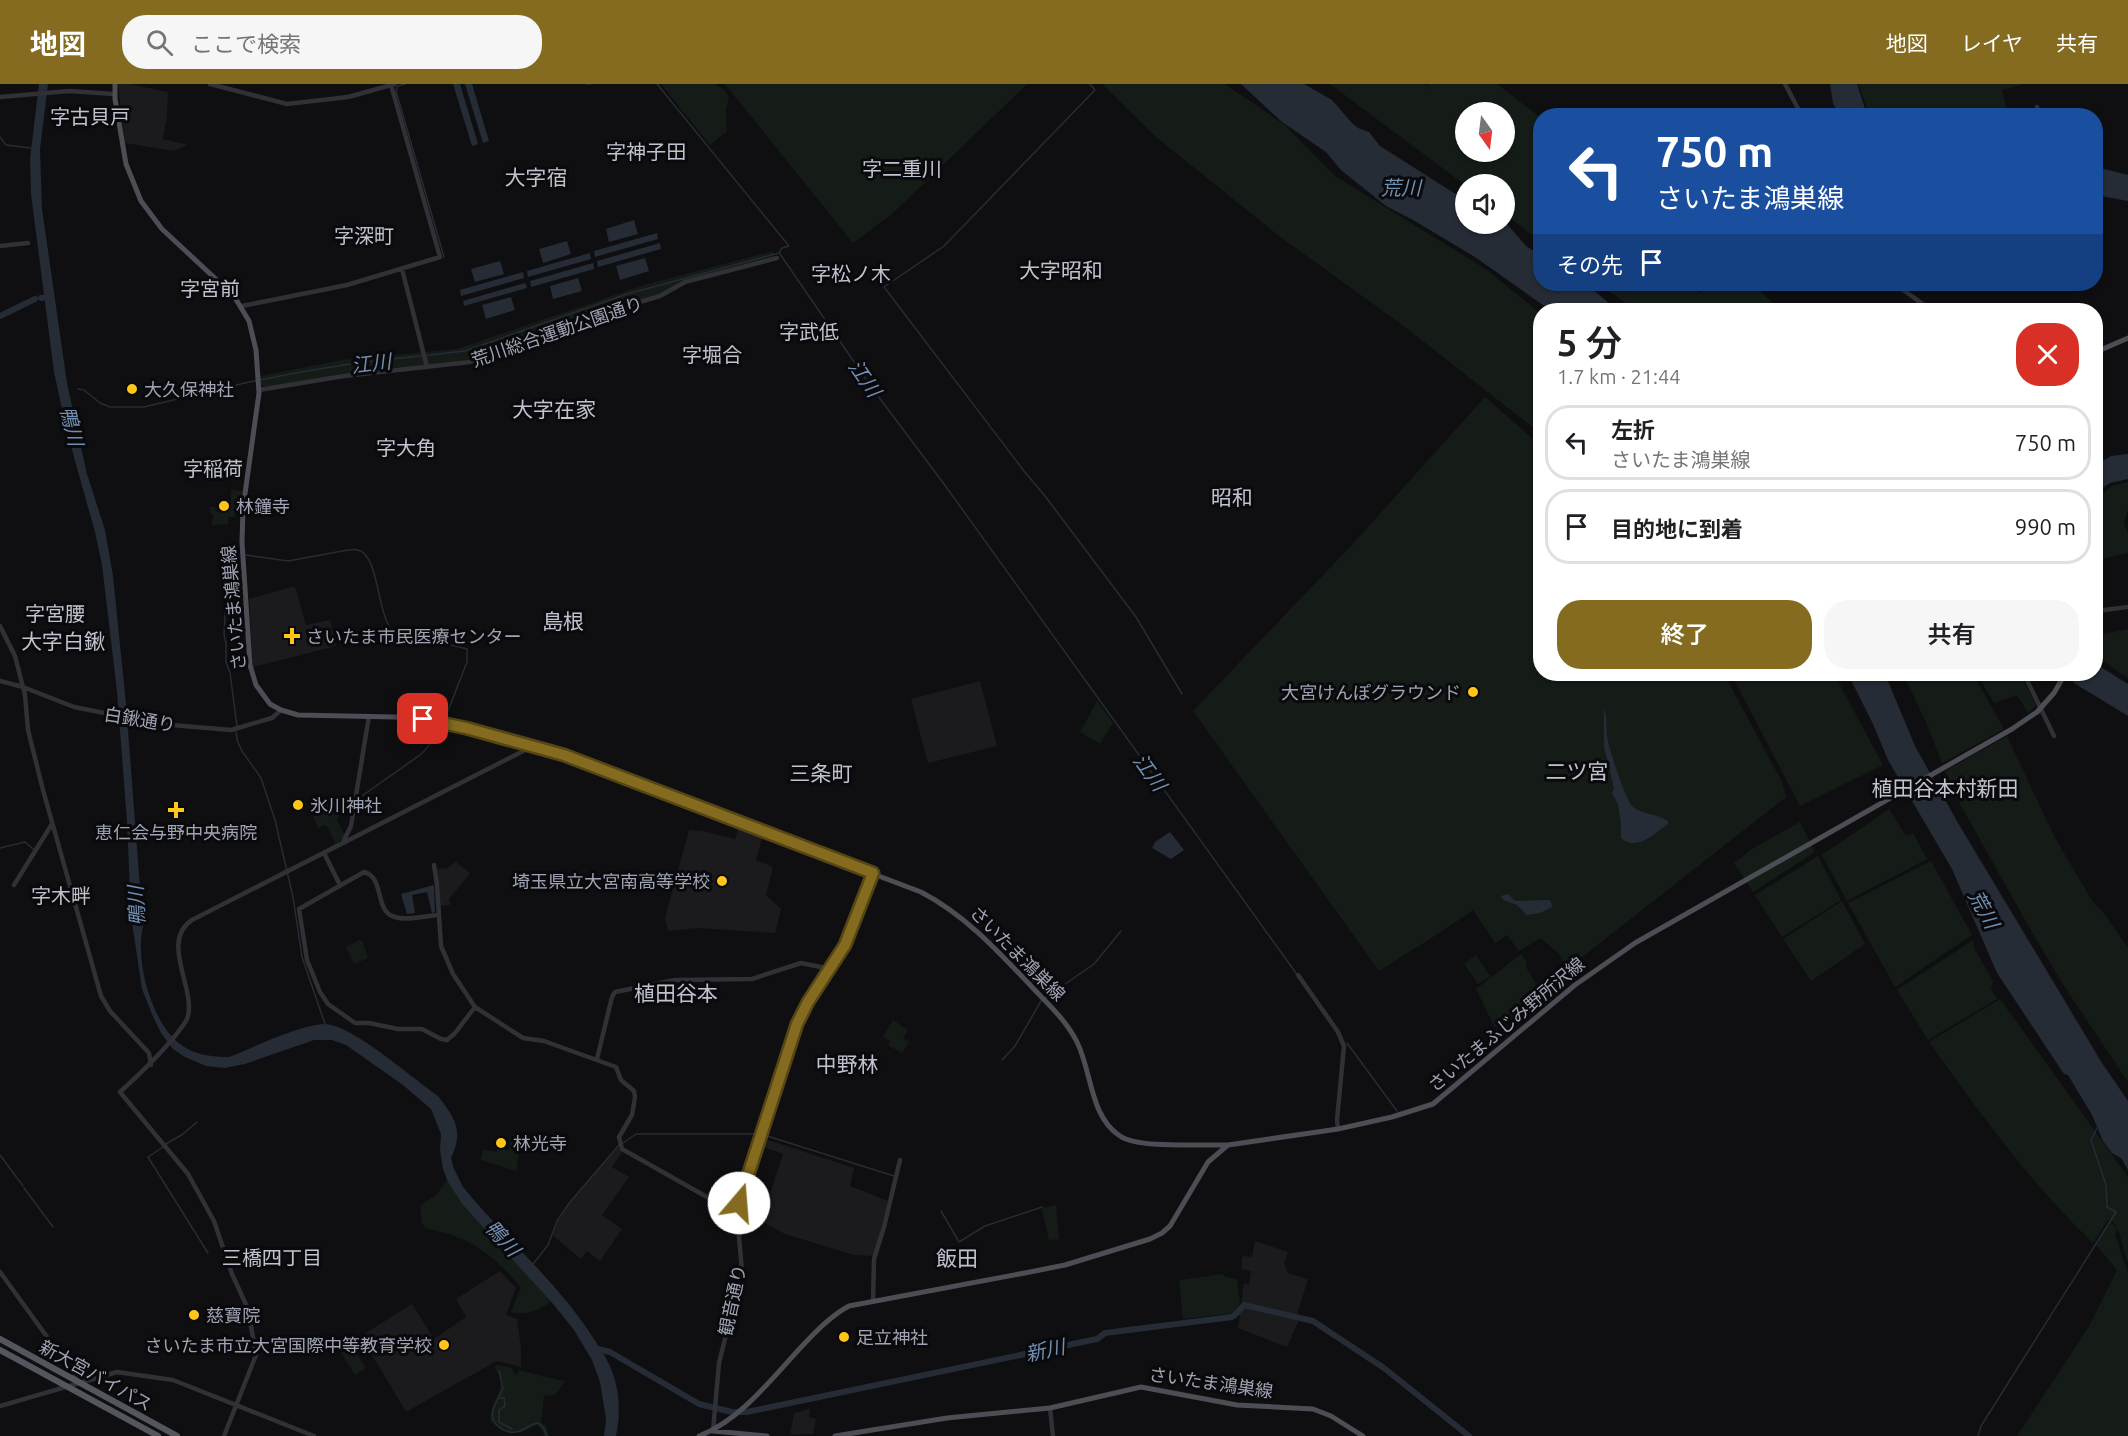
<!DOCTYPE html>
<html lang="ja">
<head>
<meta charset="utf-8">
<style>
	:root { --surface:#fff; --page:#f6f6f6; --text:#202124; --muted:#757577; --line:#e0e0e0; --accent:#846b1f }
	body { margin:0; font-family:Ubuntu,"Noto Sans JP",sans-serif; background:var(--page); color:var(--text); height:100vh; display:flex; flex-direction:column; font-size:22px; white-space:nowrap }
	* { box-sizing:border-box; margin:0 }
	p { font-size:20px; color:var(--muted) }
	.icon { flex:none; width:33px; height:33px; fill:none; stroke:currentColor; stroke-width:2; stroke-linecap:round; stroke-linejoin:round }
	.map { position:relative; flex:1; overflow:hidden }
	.details { position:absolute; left:1533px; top:219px; width:570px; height:378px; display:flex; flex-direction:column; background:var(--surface); border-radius:24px; box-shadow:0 2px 4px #0004 }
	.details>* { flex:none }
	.banner { position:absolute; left:1533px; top:24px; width:570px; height:183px; border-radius:24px; box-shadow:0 2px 4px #0004; background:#1a4fa0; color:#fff; overflow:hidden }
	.needle { width:39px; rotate:166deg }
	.buttons { position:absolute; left:1455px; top:18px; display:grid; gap:12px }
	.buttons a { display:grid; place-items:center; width:60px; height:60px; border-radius:50%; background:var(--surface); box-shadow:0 2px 4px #0004; font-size:30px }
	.pin { position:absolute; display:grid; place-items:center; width:51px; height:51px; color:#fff; margin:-26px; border-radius:12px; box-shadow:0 3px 9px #0006 }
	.me { position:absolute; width:66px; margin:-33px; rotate:18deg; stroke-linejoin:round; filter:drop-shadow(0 0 4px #0008) }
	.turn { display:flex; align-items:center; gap:21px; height:126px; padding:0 24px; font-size:27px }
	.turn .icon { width:78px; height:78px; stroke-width:2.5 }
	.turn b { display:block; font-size:42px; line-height:51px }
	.then { display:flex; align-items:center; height:57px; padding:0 24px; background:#0003; gap:12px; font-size:22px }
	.round { display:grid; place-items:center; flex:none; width:63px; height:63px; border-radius:24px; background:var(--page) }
	.headline { display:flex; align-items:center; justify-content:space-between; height:102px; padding:0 24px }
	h1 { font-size:36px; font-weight:600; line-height:45px }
	.button { display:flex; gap:12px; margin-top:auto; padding:12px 24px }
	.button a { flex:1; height:69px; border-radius:24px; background:var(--accent); color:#fff; font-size:24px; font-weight:600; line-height:69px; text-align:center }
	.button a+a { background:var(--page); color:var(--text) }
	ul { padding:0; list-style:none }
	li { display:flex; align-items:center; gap:18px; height:75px; margin:0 12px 9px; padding:0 12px; border:3px solid var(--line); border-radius:24px }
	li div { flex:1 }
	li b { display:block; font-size:22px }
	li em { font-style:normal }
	header { display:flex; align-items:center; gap:36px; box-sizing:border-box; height:84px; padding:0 30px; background:var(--accent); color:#fff }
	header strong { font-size:28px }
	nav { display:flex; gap:33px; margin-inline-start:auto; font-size:21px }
	.search { width:420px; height:54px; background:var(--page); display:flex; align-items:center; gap:15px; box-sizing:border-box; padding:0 21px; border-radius:24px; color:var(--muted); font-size:22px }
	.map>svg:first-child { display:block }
	.built { fill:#1b1b1e }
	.green { fill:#151c17; fill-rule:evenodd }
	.water { fill:#252c35 }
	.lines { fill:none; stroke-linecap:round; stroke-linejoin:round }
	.stream { stroke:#252c35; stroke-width:1.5 }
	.river { stroke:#252c35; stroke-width:6 }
	.tertiary { stroke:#303036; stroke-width:4.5 }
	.primary { stroke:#4c4d55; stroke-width:5 }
	.trunk { stroke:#54565e; stroke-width:6 }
	.primary-bridge { stroke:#4c4d55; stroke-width:5 }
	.route-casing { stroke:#564614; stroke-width:15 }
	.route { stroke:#846b1f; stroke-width:10 }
	.poi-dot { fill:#ffc619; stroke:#0a0a0c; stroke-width:2 }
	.labels { text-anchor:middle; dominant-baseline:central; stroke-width:6; stroke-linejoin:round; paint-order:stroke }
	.street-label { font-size:18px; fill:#9fa3b3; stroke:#0a0a0c }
	.poi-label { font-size:18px; fill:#9fa3b3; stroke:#0a0a0c; text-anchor:start }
	.neighbourhood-label { font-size:20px; fill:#c0c3cf; stroke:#0a0a0c }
	.water-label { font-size:20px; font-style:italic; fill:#718eb3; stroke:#0a0a0c }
	.quarter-label { font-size:21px; fill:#c0c3cf; stroke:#0a0a0c }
</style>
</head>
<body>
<header>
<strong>地図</strong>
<div class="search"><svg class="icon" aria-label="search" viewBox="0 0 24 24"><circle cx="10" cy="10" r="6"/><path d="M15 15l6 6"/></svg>ここで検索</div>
<nav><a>地図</a><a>レイヤ</a><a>共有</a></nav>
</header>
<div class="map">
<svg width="2128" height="1352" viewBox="0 0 2128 1352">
	<rect width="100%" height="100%" fill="#0f0f11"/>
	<!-- built -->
	<path class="built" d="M118,0H130L168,8L167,33L163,55L188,61L174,67L125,59Z
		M295,502L306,541L330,536L336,562L253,583L249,515Z
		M980,597L997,662L928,679L911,615Z
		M739,742L763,751L756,776L773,783L766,811L781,825L775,849L697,844L668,847L665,834L689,746L703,747L735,755Z
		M456,778L470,789L449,815L450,821L439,822L436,785L447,784Z
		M762,1054L854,1084L850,1102L888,1117L874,1172L854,1171L785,1150L761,1137L783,1070L761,1062Z
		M618,1063L622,1068L612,1083L629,1093L602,1131L622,1145L600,1177L587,1167L581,1175L552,1151L558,1137L570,1118Z
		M1255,1157L1288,1168L1284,1179L1288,1189L1308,1195L1296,1234L1299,1236L1287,1263L1238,1244L1244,1199L1249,1200L1251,1187L1242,1185V1172L1252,1173Z
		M500,1187L516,1204L506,1231L517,1235L521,1265V1283L497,1277L406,1328L361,1252L412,1220L434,1255L466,1233L456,1215Z
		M810,1325L809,1333L816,1335L813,1350L790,1351L794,1329Z"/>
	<!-- green -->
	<path class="green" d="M661,0H715L725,7L729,14L726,26L727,47L710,61Z
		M725,0H1027L892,130L853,159Z
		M1102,0H1225L1285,41L1335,92L1487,186L1540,229V349L1401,240L1279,152L1156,53Z
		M1330,0H1424L1432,6L1426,0H1497L1540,33V157L1505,130L1504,100L1465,101ZM1466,28H1504V68H1466Z
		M1858,0H2025L2002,6L2008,32L1870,31Z
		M773,167L774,172L685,196L665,209L463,278L265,303L261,301L260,292L342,276L457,265L644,201Z
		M1599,200H1689L1705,212L1693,200H1753L1780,226H1636Z
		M1485,313L1540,361V590H1724L1782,698L1786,713L1572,881L1567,877L1564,879L1558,869L1541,854L1519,867L1507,851L1495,859L1473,826C1443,848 1411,866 1379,887L1193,627L1350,463Z
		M2128,398V425L2124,439L2128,449V469L2096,476V415L2112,402Z
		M231,406L242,407L235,433H228V440L212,441L213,430L210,429L209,423H215L216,428H224L225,425H231Z
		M2128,545V593L2120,589L2102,575L2099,551Z
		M1731,590H1834L1883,681L1800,722Z
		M1903,590H1973L2004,645L1942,679L1926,638Z
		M1977,590H2020L2036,622L2028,629L2017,611L1994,619Z
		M1097,617L1113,639L1100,660L1080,648Z
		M2007,652L2055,754L2093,818L2103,828L2128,864V998L2064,902L2033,850L1960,720L1945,687Z
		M327,715L329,718L337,715L342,722L337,736L345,752L336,760L326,741L318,744L310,724Z
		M1889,725L1906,752L1913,749L1927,775L1847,817L1822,771Z
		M1800,738L1815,768L1753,808L1734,779L1752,765Z
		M1818,772L1841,816L1782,853L1755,811Z
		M1931,777L1972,851L1895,903L1848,819Z
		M1842,817L1865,860L1811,897L1783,855Z
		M360,856L363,858L368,874L354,880L346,863Z
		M1973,856L1974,864L1993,897L1991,905L1997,915L1928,956L1897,906Z
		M1521,870L1527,878L1526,883L1539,905C1526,926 1520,935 1496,943L1494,942L1476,905Z
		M1476,871L1490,892L1478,900L1464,880Z
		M2000,915L2128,1093V1179C2122,1166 2121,1138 2108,1136L2093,1159C2030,1099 1980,1029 1929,958Z
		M893,936L908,946L903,954L909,958L902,969L888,961L890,957L883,953Z
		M512,1051L521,1055L516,1087L481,1076L483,1066L497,1068V1065L509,1066Z
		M449,1093C459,1120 478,1136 497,1157C516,1176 534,1196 550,1218C540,1226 524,1232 511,1228L521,1203C502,1182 484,1163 457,1153C447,1148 436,1148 425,1144L422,1139L420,1122L437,1110Z
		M1056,1121L1059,1155L1049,1156L1042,1124Z
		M2111,1138L2117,1145L2115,1151L2128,1189V1352H2017L2088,1244L2117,1186L2096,1161Z
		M1223,1190L1225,1193L1237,1195L1240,1218L1234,1229L1183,1235L1179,1196Z
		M351,1260L366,1284L355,1291L340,1267Z
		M498,1281L512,1284L515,1291L519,1288L518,1286L564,1297V1299L555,1311L544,1312L541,1338L546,1342L549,1352H544L543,1348L537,1341C516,1352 508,1352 490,1337C489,1314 511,1306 494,1283Z"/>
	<!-- water -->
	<path class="water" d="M39,0H48L40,65L42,125L67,299L87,390L105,446L113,492L126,620L143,843C135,877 151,938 180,960C194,971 212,973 229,973C255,963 298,941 325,940C351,940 415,996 438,1012C455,1034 464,1047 451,1074L454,1085L463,1103C504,1153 554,1195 590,1249C599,1263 609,1276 614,1293C620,1312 620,1333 616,1352H604L606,1335L600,1298L592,1276L574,1246L554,1221L463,1121L448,1098L443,1085L440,1066L441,1050L431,1025L403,1001L346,961L332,956H314L245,980L225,984L206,982L185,973L173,965L161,949L152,930L142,905L131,832L127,738L117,607L102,481L95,448L67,348L54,288L31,110L30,75Z
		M453,0H460L478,60L472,62Z
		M465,0H472L489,57L483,59Z
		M1241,0H1304L1332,16L1352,39L1358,44L1369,48L1380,62L1465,116L1466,140L1506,139L1526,162L1540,171V200H1586L1617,226H1550L1475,173L1413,136L1386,122L1341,86L1326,68L1282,38Z
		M1830,0H1857L1867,31H1839L1833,19Z
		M2096,83L2128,91V117L2096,111Z
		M634,136L638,150L609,158L606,145Z
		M657,149L658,155L595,173L594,167Z
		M567,157L571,170L543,179L539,165Z
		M660,159L661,165L598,183L597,177Z
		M590,169L591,175L528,193L527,187Z
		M645,174L649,187L620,196L616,182Z
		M500,177L504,190L475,198L471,185Z
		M593,179L594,185L531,203L530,197Z
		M523,188L524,194L461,212L460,206Z
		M578,194L582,207L553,215L550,202Z
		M525,199L527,204L464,222L463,217Z
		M511,213L515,226L486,235L482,221Z
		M2128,370V395L2110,399L2096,408V381L2111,372Z
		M2096,580L2128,600V632L2074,599L2068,590H2096Z
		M1848,590H1885L1915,662L1958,739L2102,979L2128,1017V1086L2121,1074L2112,1069L2103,1057L2092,1031L2068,991L2064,990L1997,889L1952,785L1888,676L1873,640Z
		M1604,624C1608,636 1605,645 1608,657C1610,668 1626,717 1633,723C1643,731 1658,730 1668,737V740C1655,749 1637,768 1621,754V739L1618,720L1612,709L1614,704L1604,663Z
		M1170,748L1184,766L1171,775L1152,764L1155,758Z
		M434,801L435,828L432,829L427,808L412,811L415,829L407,830L401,810Z
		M1508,810L1514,816L1518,817L1549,816L1551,818L1552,823L1540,829L1527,831L1517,821L1503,816L1501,812Z"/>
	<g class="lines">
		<!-- stream -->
		<path class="stream" d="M405,0L398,2L396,7L444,173
			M586,0H591
			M1090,0L1095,6L944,162L884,203L1024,387L1045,412L1136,533L1182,610
			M0,53L6,61L31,64
			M780,170L872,304L944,400L1296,889
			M78,305L84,306L100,319L110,323H144L249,298L301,288L356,279L465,267L627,210L779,169L782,164L789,162L657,0
			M246,471L288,477L348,466C351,466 355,465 358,466C379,471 377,530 392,546L467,565V578L444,637
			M225,482L227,501L224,551L226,559V578L230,589L237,642
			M236,646L237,656L242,667L261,694L275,736L293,813L302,873L325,940
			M359,714L420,671C425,667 441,647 443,642
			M0,764L25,758L33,765
			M1045,914L1094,880L1121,847
			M1347,959L1397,1027
			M1002,976L1015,962L1041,917
			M764,1051L894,1092
			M623,1059L636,1050H759
			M166,1060L183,1050L197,1038
			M163,1063L148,1073L208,1169
			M0,1071L23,1102
			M24,1104L53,1143
			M941,1127L959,1158L985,1142L1042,1123
			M533,1180L548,1161L557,1137L570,1118L619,1061
			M499,1287L503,1304C499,1316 484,1331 499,1343C504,1347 510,1349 516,1348C525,1347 530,1339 538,1339L543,1343L547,1352
			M500,1314H504L505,1322L499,1326V1338L512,1345
			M1978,1352L1981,1342L2116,1128L2107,1123L2106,1101L2091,1056L2097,1044"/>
		<!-- river -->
		<path class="river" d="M41,214L50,213
			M0,232L35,215
			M594,1264L610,1268L699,1320L732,1328H747L1097,1255L1105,1249L1232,1233L1235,1231L1244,1221L1313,1237L1384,1284L1469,1352"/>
		<!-- tertiary -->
		<path class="tertiary" d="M210,0L287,20L348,13L395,0
			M1785,0L1802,32
			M0,13L69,7L114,10
			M2037,23L2040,32
			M0,162L28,159
			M402,185L427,283
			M1895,200L1931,226
			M242,222L347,201L440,173L391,1
			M259,306L344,292L470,278L623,223L660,212L685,198L777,174
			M2096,527L2128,523
			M0,542L15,572L25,611L28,646L43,706L101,912L110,927L149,969L151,981
			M2024,590L2054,652
			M0,597L23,603L74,623L160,640L231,646L272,634L281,626
			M343,758L351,742L369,632
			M324,769L340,801
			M434,781L437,801L441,862L453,890L475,923L523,954L544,957L616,983L621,996L634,1007L635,1013L632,1031L619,1053L622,1065L737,1130
			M14,801L52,740
			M438,831C425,832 407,837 395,833C374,828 385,793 364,788L299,825L307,876L320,908L328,920L355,939H369L398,945H422L441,955L447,956L455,949L475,923
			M1298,891L1338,948L1344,962L1337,1036L1338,1045
			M597,975L612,913L615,908L675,896L752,895L801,879L830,885
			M0,1188L79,1297
			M873,1217L874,1175L884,1143L900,1076
			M0,1322L117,1288L173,1296L314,1352
			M1050,1324L1053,1352
			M713,1347L719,1279L742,1187L737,1130L741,1113L802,928L845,861L873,789
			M224,1352L256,1271L248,1225L232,1190L214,1137L188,1090L120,1008C141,989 157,974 175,952C179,946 186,940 188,932C195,903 160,857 192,836L533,662"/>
		<!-- primary -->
		<path class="primary" d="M115,0V15L126,80L141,117L162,145L234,212L249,237L256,266L259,309L243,424L242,458L250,581L256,601L270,620L281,626L298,631L395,633L434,637L543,665L921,808C965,831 997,866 1031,902C1048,920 1066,936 1077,958C1092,988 1090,1033 1120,1052C1139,1065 1203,1060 1228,1061
			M2096,268L2128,254
			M713,1347L767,1352
			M699,1352C743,1335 774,1291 806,1258C819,1244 832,1231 849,1222L1030,1188L1065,1181L1150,1155L1162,1149L1170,1142L1208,1078L1228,1061L1338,1045L1392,1033L1433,1020L1575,901L1635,859L2012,645L2037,628
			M835,1352L947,1334L1050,1324L1141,1303L1237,1321L1313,1325L1331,1332L1363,1352"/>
		<!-- trunk -->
		<path class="trunk" d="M0,1255L177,1352
			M0,1266L158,1352"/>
		<!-- primary-bridge -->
		<path class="primary-bridge" d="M2037,628L2054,609L2065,590"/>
	</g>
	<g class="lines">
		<defs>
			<path id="route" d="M423,635L466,644L564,671L873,789L845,861L808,918L797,940L739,1119"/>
		</defs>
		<!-- route casing -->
		<use href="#route" class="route-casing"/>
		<!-- route -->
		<use href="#route" class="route"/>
	</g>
	<!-- markers -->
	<g class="poi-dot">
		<circle cx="132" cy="305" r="6"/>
		<circle cx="224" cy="422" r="6"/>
		<path d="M289 543h6v6h6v6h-6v6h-6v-6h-6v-6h6z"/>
		<circle cx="1473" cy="608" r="6"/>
		<circle cx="298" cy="721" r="6"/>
		<path d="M173 717h6v6h6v6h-6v6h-6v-6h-6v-6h6z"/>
		<circle cx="722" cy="797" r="6"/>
		<circle cx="501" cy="1059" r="6"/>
		<circle cx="194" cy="1231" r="6"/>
		<circle cx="844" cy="1253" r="6"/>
		<circle cx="444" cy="1261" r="6"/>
	</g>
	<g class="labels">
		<!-- street labels -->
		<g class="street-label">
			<text transform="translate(557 247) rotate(-19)">荒川総合運動公園通り</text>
			<text transform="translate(233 524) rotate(-95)">さいたま鴻巣線</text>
			<text transform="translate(140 635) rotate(9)">白鍬通り</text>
			<text transform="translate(1018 869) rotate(45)">さいたま鴻巣線</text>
			<text transform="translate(1506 940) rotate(-40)">さいたまふじみ野所沢線</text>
			<text transform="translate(732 1216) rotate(-78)">観音通り</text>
			<text transform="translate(96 1291) rotate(29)">新大宮バイパス</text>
			<text transform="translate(1211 1298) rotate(8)">さいたま鴻巣線</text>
		</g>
		<!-- poi labels -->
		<g class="poi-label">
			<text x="144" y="305">大久保神社</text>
			<text x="236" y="422">林鐘寺</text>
			<text x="306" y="552">さいたま市民医療センター</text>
			<text x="1461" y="608" text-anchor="end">大宮けんぽグラウンド</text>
			<text x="310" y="721">氷川神社</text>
			<text x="176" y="748" text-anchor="middle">恵仁会与野中央病院</text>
			<text x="710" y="797" text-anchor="end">埼玉県立大宮南高等学校</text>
			<text x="513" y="1059">林光寺</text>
			<text x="206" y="1231">慈寶院</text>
			<text x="856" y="1253">足立神社</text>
			<text x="432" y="1261" text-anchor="end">さいたま市立大宮国際中等教育学校</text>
		</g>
		<!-- neighbourhood labels -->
		<g class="neighbourhood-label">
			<text x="90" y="32">字古貝戸</text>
			<text x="646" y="67">字神子田</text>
			<text x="902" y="84">字二重川</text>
			<text x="364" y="151">字深町</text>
			<text x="851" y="189">字松ノ木</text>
			<text x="210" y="204">字宮前</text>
			<text x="809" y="247">字武低</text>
			<text x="712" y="270">字堀合</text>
			<text x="406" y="363">字大角</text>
			<text x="213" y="384">字稲荷</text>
			<text x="55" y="529">字宮腰</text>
			<text x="61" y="811">字木畔</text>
			<text x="272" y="1173">三橋四丁目</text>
		</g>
		<!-- water labels -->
		<g class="water-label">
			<text x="1401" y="103">荒川</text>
			<text transform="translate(371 279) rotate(-7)">江川</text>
			<text transform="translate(865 294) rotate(55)">江川</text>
			<text transform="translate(72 342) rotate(76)">鴨川</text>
			<text transform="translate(1150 688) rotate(54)">江川</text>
			<text transform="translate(136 822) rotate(-93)">鴨川</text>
			<text transform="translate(1984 825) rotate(61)">荒川</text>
			<text transform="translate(503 1154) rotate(48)">鴨川</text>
			<text transform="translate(1045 1266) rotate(-12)">新川</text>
		</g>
		<!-- quarter labels -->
		<g class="quarter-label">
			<text x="536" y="93">大字宿</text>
			<text x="1061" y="186">大字昭和</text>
			<text x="554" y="325">大字在家</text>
			<text x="1232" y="413">昭和</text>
			<text x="563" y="537">島根</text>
			<text x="63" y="557">大字白鍬</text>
			<text x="1577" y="687">二ツ宮</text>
			<text x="821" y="689">三条町</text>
			<text x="1945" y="704">植田谷本村新田</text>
			<text x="676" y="909">植田谷本</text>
			<text x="847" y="980">中野林</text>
			<text x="957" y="1174">飯田</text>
		</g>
	</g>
</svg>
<div class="buttons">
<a><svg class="needle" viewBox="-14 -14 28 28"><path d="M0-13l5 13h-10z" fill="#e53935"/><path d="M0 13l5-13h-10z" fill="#757577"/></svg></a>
<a><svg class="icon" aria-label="sound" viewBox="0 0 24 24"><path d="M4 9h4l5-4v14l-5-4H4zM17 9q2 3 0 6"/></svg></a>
</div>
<div class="pin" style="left:423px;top:635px;background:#d93025"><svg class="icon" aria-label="arrive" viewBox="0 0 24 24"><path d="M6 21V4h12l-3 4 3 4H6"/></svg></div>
<svg class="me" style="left:739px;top:1119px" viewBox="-20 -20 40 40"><circle r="19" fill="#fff"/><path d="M0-13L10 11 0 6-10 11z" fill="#846b1f"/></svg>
<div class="banner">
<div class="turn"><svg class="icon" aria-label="left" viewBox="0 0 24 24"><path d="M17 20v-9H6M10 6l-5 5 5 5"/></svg><div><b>750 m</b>さいたま鴻巣線</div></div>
<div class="then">その先<svg class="icon" aria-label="arrive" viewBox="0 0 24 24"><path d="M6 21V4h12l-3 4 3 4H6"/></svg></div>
</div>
<section class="details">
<div class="headline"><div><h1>5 分</h1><p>1.7 km · 21:44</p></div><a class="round" style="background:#d93025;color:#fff"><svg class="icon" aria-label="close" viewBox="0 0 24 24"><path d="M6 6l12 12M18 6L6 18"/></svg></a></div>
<ul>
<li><svg class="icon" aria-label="left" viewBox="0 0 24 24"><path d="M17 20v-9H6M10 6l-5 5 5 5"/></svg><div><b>左折</b><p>さいたま鴻巣線</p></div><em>750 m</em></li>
<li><svg class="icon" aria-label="arrive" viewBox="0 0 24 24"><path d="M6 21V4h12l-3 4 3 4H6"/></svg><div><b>目的地に到着</b></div><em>990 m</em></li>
</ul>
<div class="button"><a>終了</a><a>共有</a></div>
</section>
</div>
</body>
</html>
